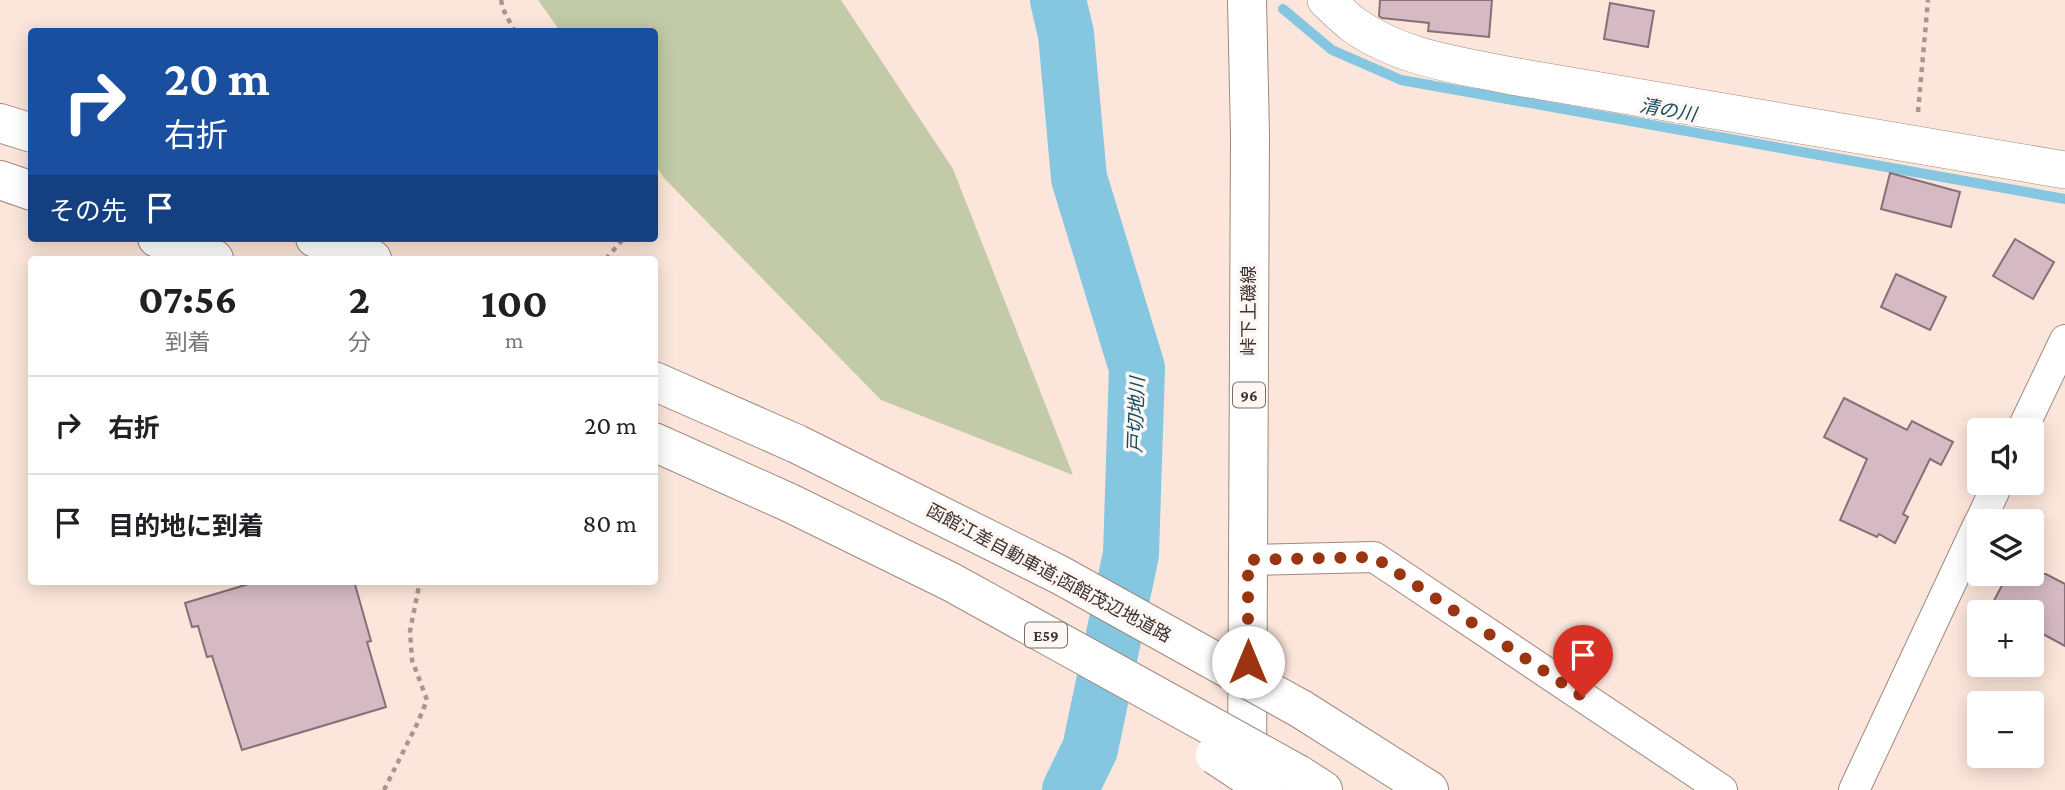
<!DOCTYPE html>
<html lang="ja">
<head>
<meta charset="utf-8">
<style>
	:root { --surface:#fff; --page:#f2f2f2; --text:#202124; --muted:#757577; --line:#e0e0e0 }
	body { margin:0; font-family:"Crimson Pro","Noto Sans JP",serif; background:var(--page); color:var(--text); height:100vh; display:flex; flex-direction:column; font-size:26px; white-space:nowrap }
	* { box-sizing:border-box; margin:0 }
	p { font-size:23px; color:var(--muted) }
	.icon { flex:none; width:38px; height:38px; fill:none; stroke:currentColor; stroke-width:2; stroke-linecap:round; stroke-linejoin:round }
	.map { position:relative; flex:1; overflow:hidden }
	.drawer { position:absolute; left:28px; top:256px; width:630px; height:329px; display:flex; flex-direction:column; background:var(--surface); border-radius:7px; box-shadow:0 4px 18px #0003 }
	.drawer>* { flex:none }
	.hud { position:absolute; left:28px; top:28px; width:630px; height:214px; border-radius:7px; box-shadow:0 4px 18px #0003; background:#1a4fa0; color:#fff; overflow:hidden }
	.buttons { position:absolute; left:1967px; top:418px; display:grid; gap:14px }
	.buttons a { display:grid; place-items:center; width:77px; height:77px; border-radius:7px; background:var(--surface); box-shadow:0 4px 18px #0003; font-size:35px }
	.pin { position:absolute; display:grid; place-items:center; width:60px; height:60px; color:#fff; margin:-72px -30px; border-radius:50% 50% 50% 0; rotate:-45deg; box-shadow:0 0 7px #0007 }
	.pin .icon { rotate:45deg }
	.me { position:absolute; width:77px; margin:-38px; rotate:0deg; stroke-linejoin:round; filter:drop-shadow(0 0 5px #0008) }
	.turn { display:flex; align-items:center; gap:24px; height:147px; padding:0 21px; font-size:32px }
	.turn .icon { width:91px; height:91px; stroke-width:2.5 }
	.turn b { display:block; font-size:49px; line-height:60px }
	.then { display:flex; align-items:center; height:66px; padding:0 21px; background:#0003; gap:14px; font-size:26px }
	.eta { display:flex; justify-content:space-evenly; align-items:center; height:119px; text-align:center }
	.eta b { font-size:42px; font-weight:700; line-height:49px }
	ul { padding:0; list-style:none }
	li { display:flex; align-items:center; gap:21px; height:98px; padding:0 21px; border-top:2px solid var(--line) }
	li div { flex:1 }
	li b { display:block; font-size:26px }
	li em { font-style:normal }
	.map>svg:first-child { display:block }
	.green { fill:#c3caa7 }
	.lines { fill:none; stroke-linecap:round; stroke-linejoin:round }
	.stream { stroke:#85c6e1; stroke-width:10 }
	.river { stroke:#85c6e1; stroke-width:56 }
	.building { fill:#d5b9c3; stroke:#886f78; stroke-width:2 }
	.minor-casing { stroke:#a0887c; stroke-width:32 }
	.tertiary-casing { stroke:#a0887c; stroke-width:38 }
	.primary-casing { stroke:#a0887c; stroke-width:40 }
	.motorway-casing { stroke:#a0887c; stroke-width:40 }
	.path { stroke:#a8978e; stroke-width:4.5; stroke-dasharray:5 5; stroke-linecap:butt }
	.minor { stroke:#fff; stroke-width:30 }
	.tertiary { stroke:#fff; stroke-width:37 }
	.primary { stroke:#fff; stroke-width:38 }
	.motorway { stroke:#fff; stroke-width:38 }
	.motorway-bridge-casing { stroke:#a0887c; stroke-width:40; stroke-linecap:butt }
	.motorway-bridge { stroke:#fff; stroke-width:38 }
	.route { stroke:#9b3410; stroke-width:12; stroke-dasharray:0 21.6 }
	.labels { text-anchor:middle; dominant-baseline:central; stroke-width:7; stroke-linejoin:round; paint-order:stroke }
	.shield { fill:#fcf7f4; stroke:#776e69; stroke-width:2 }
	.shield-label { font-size:16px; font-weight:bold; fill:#3e332e }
	.street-label { font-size:18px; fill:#3e332e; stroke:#fcf7f4 }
	.water-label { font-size:19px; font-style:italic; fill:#154b5e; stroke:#fcf7f4 }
</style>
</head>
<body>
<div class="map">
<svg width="2065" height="790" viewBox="0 0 2065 790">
	<rect width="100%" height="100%" fill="#fce6db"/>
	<!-- green -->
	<path class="green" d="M538,0H841L953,169L1073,475L881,400L664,178L655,164L654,32L560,31Z"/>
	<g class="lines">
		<!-- stream -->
		<path class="stream" d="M1283,9L1332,50L1401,80L2065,199"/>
		<!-- river -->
		<path class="river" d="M1058,0L1066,34L1079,178L1137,368L1131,554L1090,749L1070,790"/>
	</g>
	<!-- building -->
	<path class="building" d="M1380,0H1492L1489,37L1428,31L1429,23L1382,18L1379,16Z
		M1610,3L1654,11L1648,47L1604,39Z
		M1890,173L1960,192L1951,227L1881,209Z
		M2015,239L2054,262L2033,299L1993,276Z
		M1896,274L1946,297L1930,330L1881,307Z
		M1844,398L1907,430L1912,421L1953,442L1941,465L1930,459L1903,514L1908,517L1895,543L1879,534L1877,537L1840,520L1867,459L1824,437Z
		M2008,574H2046L2065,584V646L2032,628V612H1988Z
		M259,581H354L371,641L367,642L386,707L242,750L212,656L207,657L198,626L192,627L185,603Z"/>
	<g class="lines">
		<defs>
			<path id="minor" d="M2022,430L2065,340
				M1980,522L1998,483
				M1248,560L1374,557L1722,790
				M1854,790L1979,523"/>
			<path id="tertiary" d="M1326,0C1335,8 1344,18 1354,25C1400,58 1458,65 1512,76L2065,170"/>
			<path id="primary" d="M1247,777L1250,135L1247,0"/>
			<path id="motorway" d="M0,123L32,133
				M0,180L32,191
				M157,238L214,259
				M315,238L372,259
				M654,381L797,444
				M654,442L790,503
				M1301,709L1429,790
				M1298,774L1323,790"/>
		</defs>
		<!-- minor casing -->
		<use href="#minor" class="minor-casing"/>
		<!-- tertiary casing -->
		<use href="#tertiary" class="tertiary-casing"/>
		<!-- primary casing -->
		<use href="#primary" class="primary-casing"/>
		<!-- motorway casing -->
		<use href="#motorway" class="motorway-casing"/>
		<!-- path -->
		<path class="path" d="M501,0L503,9L515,32
			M1918,112L1928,0
			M606,259L624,238
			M384,790L418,722L427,700L412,660L410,631L420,581"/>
		<!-- minor -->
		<use href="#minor" class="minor"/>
		<!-- tertiary -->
		<use href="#tertiary" class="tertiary"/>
		<!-- primary -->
		<use href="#primary" class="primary"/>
		<!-- motorway -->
		<use href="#motorway" class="motorway"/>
		<defs>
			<path id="motorway-bridge" d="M797,444L1060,575L1301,709
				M790,503L951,582L1298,774
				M1215,755L1268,790"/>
		</defs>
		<!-- motorway-bridge casing -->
		<use href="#motorway-bridge" class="motorway-bridge-casing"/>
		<!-- motorway-bridge -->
		<use href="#motorway-bridge" class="motorway-bridge"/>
	</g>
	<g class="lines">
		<!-- route -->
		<path class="route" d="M1248,662V560L1374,557L1583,697"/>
	</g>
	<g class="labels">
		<!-- shield labels -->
		<g class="shield">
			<rect x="1233" y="382.5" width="32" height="25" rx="5"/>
			<rect x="1025" y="622.5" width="42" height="25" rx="5"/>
		</g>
		<g class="shield-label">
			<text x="1249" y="395">96</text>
			<text x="1046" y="635">E59</text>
		</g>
		<!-- street labels -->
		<g class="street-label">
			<text transform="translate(1249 311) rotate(-90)">峠下上磯線</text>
			<text transform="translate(1049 573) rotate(28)">函館江差自動車道;函館茂辺地道路</text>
		</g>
		<!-- water labels -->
		<g class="water-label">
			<text transform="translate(1668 110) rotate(10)">清の川</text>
			<text transform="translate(1136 415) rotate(-88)">戸切地川</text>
		</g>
	</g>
</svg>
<div class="buttons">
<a><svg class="icon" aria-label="sound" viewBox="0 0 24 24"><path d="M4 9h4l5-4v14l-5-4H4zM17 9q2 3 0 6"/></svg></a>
<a><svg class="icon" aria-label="layers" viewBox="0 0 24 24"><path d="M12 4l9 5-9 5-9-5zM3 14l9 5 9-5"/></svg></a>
<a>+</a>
<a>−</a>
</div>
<div class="pin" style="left:1583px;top:697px;background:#d93025"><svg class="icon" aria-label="arrive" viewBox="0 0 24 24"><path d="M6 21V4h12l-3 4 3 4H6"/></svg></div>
<svg class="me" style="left:1248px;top:662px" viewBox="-20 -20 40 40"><circle r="19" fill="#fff"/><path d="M0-13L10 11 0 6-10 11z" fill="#9b3410"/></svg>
<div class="hud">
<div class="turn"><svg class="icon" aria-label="right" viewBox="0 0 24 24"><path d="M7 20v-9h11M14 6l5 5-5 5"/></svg><div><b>20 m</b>右折</div></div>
<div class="then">その先<svg class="icon" aria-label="arrive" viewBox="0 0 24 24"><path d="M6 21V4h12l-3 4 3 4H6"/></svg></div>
</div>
<section class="drawer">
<div class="eta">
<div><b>07:56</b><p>到着</p></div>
<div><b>2</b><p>分</p></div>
<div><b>100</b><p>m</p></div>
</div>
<ul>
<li><svg class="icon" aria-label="right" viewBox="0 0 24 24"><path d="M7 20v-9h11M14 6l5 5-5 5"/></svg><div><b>右折</b></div><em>20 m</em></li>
<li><svg class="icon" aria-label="arrive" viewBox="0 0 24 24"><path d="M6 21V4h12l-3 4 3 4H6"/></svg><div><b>目的地に到着</b></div><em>80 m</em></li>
</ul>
</section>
</div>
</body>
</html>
